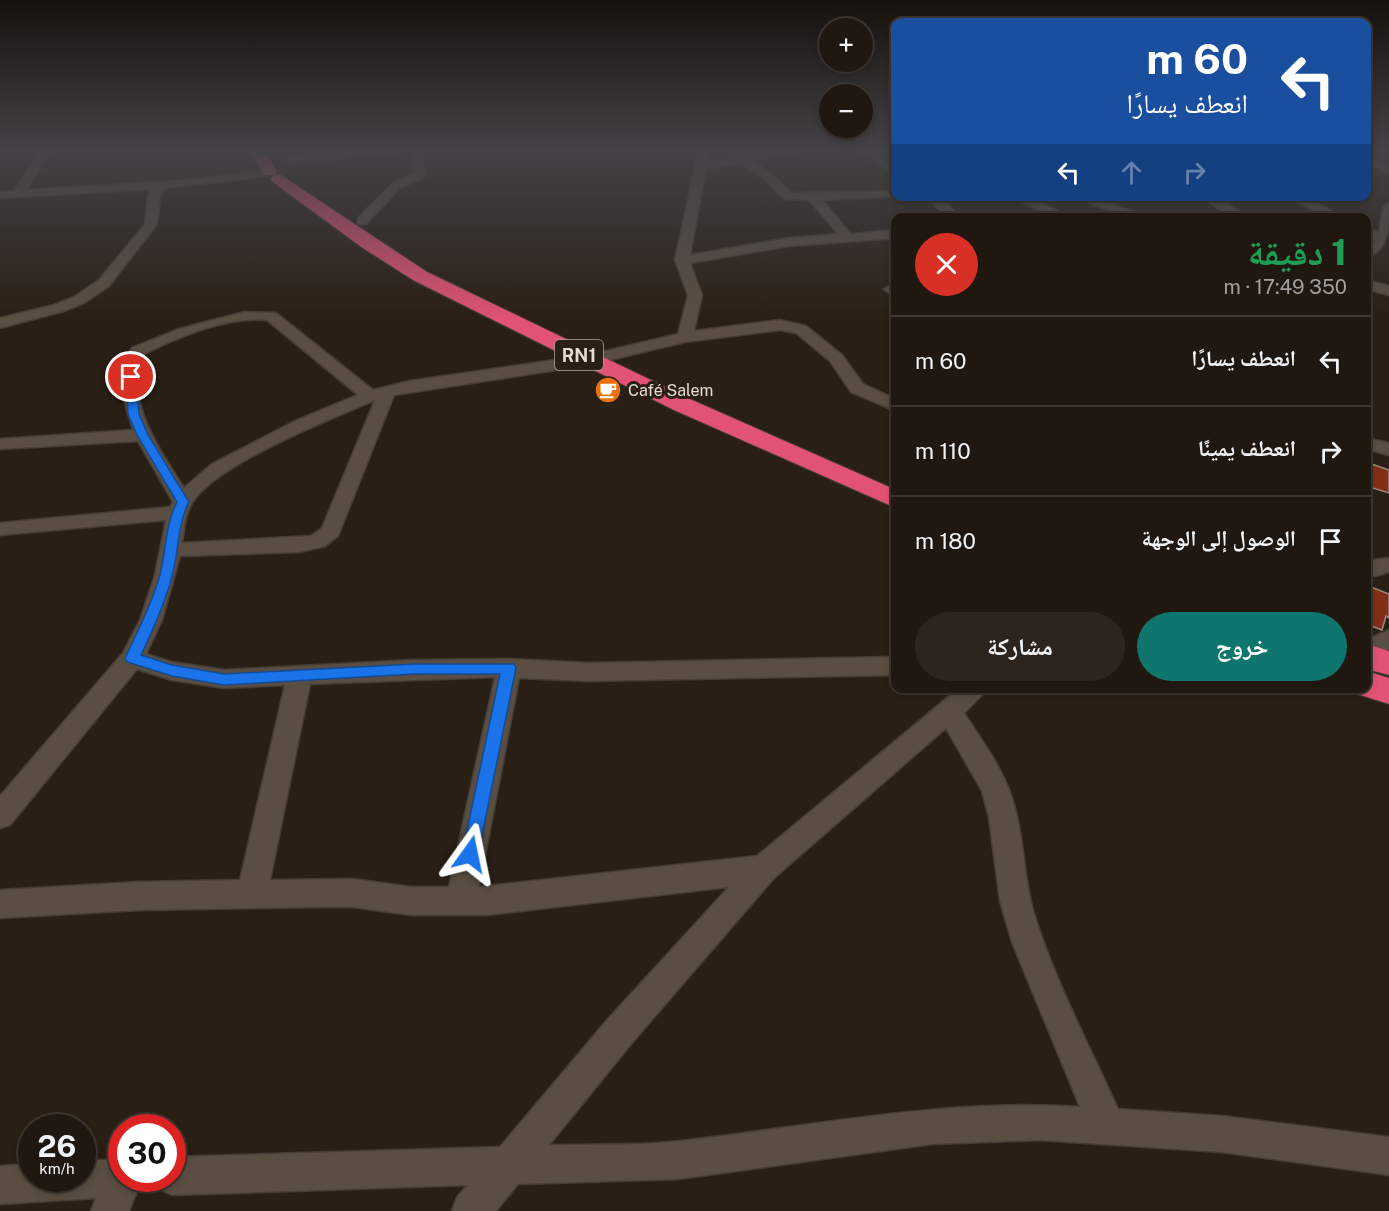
<!DOCTYPE html>
<html lang="ar">
<head>
<meta charset="utf-8">
<style>
	:root { --surface:#201710; --page:#2d241e; --text:#f1f3f6; --muted:#a29f9f; --line:#3d3630; --accent:#0f766e }
	body { margin:0; font-family:"Public Sans","Noto Naskh Arabic",sans-serif; background:var(--page); color:var(--text); direction:rtl; height:100vh; display:flex; flex-direction:column; font-size:22px; white-space:nowrap }
	* { box-sizing:border-box; margin:0 }
	p { font-size:20px; color:var(--muted) }
	.icon { flex:none; width:33px; height:33px; fill:none; stroke:currentColor; stroke-width:2; stroke-linecap:round; stroke-linejoin:round }
	.map { position:relative; flex:1; overflow:hidden; direction:ltr }
	.details { position:absolute; left:891px; top:213px; width:480px; height:480px; display:flex; flex-direction:column; background:var(--surface); border-radius:12px; box-shadow:0 3px 9px #0003,0 0 0 2px var(--line); direction:rtl }
	.details>* { flex:none }
	.banner { position:absolute; left:891px; top:18px; width:480px; height:183px; border-radius:12px; box-shadow:0 3px 9px #0003,0 0 0 2px var(--line); direction:rtl; background:#1a4fa0; color:#fff; overflow:hidden }
	.buttons { position:absolute; left:819px; top:18px; display:grid; gap:12px }
	.buttons a { display:grid; place-items:center; width:54px; height:54px; border-radius:50%; background:var(--surface); box-shadow:0 3px 9px #0003,0 0 0 2px var(--line); font-size:30px }
	.speed { position:absolute; left:18px; top:1114px; display:flex; gap:12px; font-size:30px; font-weight:700; text-align:center }
	.speed>* { display:grid; place-content:center; width:78px; height:78px; border-radius:50%; background:var(--surface); box-shadow:0 3px 9px #0003,0 0 0 2px var(--line); line-height:1 }
	.speed small { font-size:15px; font-weight:400 }
	.speed .limit { border:9px solid #d22; background:#fff; color:#111 }
	.pin { position:absolute; display:grid; place-items:center; width:51px; height:51px; color:#fff; margin:-26px; border:3px solid #fff; border-radius:50%; box-shadow:0 2px 6px #0007 }
	.me { position:absolute; width:66px; margin:-33px; rotate:12deg; stroke-linejoin:round; filter:drop-shadow(0 0 4px #0008) }
	.turn { display:flex; align-items:center; gap:21px; height:126px; padding:0 24px; font-size:27px }
	.turn .icon { width:78px; height:78px; stroke-width:2.5 }
	.turn b { display:block; font-size:42px; line-height:51px }
	.lanes { display:flex; align-items:center; height:57px; padding:0 24px; background:#0003; justify-content:center; gap:30px; direction:ltr }
	.lanes .off { opacity:.35 }
	.round { display:grid; place-items:center; flex:none; width:63px; height:63px; border-radius:32px; background:var(--page) }
	.head { display:flex; align-items:center; justify-content:space-between; height:102px; padding:0 24px }
	h1 { font-size:36px; font-weight:800; line-height:45px; color:#1e9e55 }
	.button { display:flex; gap:12px; margin-top:auto; padding:12px 24px }
	.button a { flex:1; height:69px; border-radius:36px; background:var(--accent); color:#fff; font-size:24px; font-weight:800; line-height:69px; text-align:center }
	.button a+a { background:var(--page); color:var(--text) }
	ul { padding:0; list-style:none }
	li { display:flex; align-items:center; gap:18px; height:90px; padding:0 24px; border-top:2px solid var(--line) }
	li div { flex:1 }
	li b { display:block; font-size:22px }
	li em { font-style:normal }
	.map>svg:first-child { display:block }
	.building { fill:#822f18; stroke:#9c8883; stroke-width:1.5 }
	.lines { fill:none; stroke-linecap:round; stroke-linejoin:round }
	.minor-casing { stroke:#443c35; stroke-width:3 }
	.highway-casing { stroke:#443c35; stroke-width:2 }
	.minor { fill:#5a4e42; fill-rule:evenodd }
	.highway { fill:#e25274; fill-rule:evenodd }
	.route { fill:#1a73e8; stroke:#114b97; stroke-width:1.5 }
	.labels { text-anchor:middle; dominant-baseline:central; stroke-width:6; stroke-linejoin:round; paint-order:stroke }
	.far-poi-label { font-size:16px; fill:#e4dcd5; stroke:#2a1f15; text-anchor:start }
	.shield { fill:#2a1f15; stroke:#aca39b; stroke-width:1.5 }
	.shield-label { font-size:18px; font-weight:bold; fill:#e4dcd5 }
</style>
</head>
<body>
<div class="map">
<svg width="1389" height="1211" viewBox="0 0 1389 1211">
	<rect width="100%" height="100%" fill="#2a1f15"/>
	<!-- building -->
	<path class="building" d="M1366,462L1389,470V493L1366,486Z
		M1366,585L1389,594V618L1386,616L1382,630L1366,624Z"/>
	<g class="lines">
		<defs>
			<path id="minor" d="M40,150H50L26,190L191,180L267,170L273,173L267,176L164,188L160,197L157,224L109,286L84,303L64,311L0,328V318L54,305L74,297L99,280L145,224L148,197L152,189L0,198V192L14,191Z
				M358,150H400L395,153L285,163L280,160L285,157Z
				M412,150H422L424,178L401,187L366,224H358V218L393,183L414,174Z
				M699,150H709L707,161L733,157L724,150H736L744,156L778,150H804L752,161L769,172L791,193L896,191V196H900L822,200L851,234L896,230V238L789,246L690,263L702,295L694,331L780,320L806,326L842,355L863,384L896,399V411L851,392L830,361L796,333L780,330L685,342L589,365L394,395L338,536L325,546L300,552L180,556L162,620L146,654L172,662L224,670L414,660L509,659L589,663L896,657V675L589,681L519,678L479,887L757,856L959,688H989L964,713C983,742 1005,771 1014,805C1025,841 1023,880 1035,917C1056,983 1089,1045 1118,1109L1222,1116L1389,1137V1175L1222,1152L1040,1140L932,1144L678,1179L518,1184L496,1211H452L457,1197L468,1185L172,1195L159,1189L154,1179H172V1157L500,1147L607,1020L729,887L487,915H411L353,907H318L139,910L0,918V890L139,882L240,880L285,685L224,688L172,680L137,669L10,825L0,828V796L123,653L140,620L155,575L166,520L0,535V523L170,507L173,502L138,441L0,449V439L133,430L120,386L122,367L132,348L179,329L244,312L276,313L373,390L410,381L589,355L678,334L688,295L675,260ZM741,163L761,176L784,199L809,200L838,234L789,238L690,255L706,168ZM267,320L358,395L295,421L212,464L184,488C161,451 122,399 144,354C179,337 227,316 267,320ZM375,400L322,528L311,536L182,543C184,529 185,515 192,503C216,464 331,419 375,400ZM495,677L449,887H411L353,879L270,880L310,684ZM946,728L982,791L989,817L1000,901L1012,942L1080,1107C946,1098 814,1126 681,1141C638,1146 592,1144 549,1145L631,1044L774,878Z
				M858,150H870L896,167V175Z
				M1366,155L1389,166V173L1366,163Z
				M925,196H939L962,218H948Z
				M1008,196H1026L1058,211L1048,214Z
				M1069,196H1089L1151,218H1131Z
				M1200,196H1215L1249,218H1233Z
				M1286,196H1303L1345,218H1328Z
				M1389,203C1389,227 1389,250 1366,258V249L1375,241L1366,236V226L1379,233L1383,207Z
				M1366,280L1389,286V295L1366,289Z
				M891,285L896,286V298L884,289Z
				M1366,438L1389,443V455L1366,449Z
				M1389,558V572L1376,576L1366,575V561Z
				M1389,630V649L1366,660V640Z
				M122,1159V1179H142L129,1211H91L96,1198L0,1204V1166L32,1164V1179H82V1161Z"/>
			<path id="highway" d="M250,150H264L277,172L274,175H264Z
				M279,174L427,272L692,400L896,490V508L674,410L413,280L360,246L273,182L271,179L273,176Z
				M1366,644L1389,651V675L1366,669Z
				M1366,671L1389,678V704L1354,693L1351,688H1366Z"/>
		</defs>
		<!-- minor casing -->
		<use href="#minor" class="minor-casing"/>
		<!-- highway casing -->
		<use href="#highway" class="highway-casing"/>
		<!-- minor -->
		<use href="#minor" class="minor"/>
		<!-- highway -->
		<use href="#highway" class="highway"/>
	</g>
	<!-- sky -->
	<linearGradient id="sky" x2="0" y2="1"><stop stop-color="#17110c"/><stop offset="0.47" stop-color="#444246"/><stop offset="1" stop-color="#444246" stop-opacity="0"/></linearGradient>
	<rect width="1389" height="320" fill="url(#sky)"/>
	<!-- route -->
	<path class="route" d="M131,374L136,377L139,414L148,435L189,502C177,525 179,552 172,576C165,604 153,630 141,655L172,665L224,674L414,664H514L516,668L477,860L470,862L464,860L462,854L500,674H414L224,685L172,676L127,662L125,658C138,631 151,605 160,575C166,551 165,525 177,502L137,435L128,414L126,377Z"/>
	<!-- icons -->
	<defs>
		<symbol id="cafe-disc" viewBox="-11 -11 22 22"><circle r="9.5" fill="#e8710a" stroke="#2a1f15"/><path d="M-5.5-4.5H6V0H3Q3 3.5 0 3.5H-2.5Q-5.5 3.5-5.5 0ZM3-3.2v2h1.7v-2ZM-6 4.5H4V6H-6Z" fill="#fff"/></symbol>
	</defs>
	<g fill-rule="evenodd">
		<use href="#cafe-disc" x="593" y="375" width="30" height="30"/>
	</g>
	<g class="labels">
		<!-- far-poi labels -->
		<g class="far-poi-label">
			<text x="628" y="390">Café Salem</text>
		</g>
		<!-- shield labels -->
		<rect class="shield" x="555" y="340" width="48" height="30" rx="4.5"/>
		<g class="shield-label">
			<text x="579" y="355">RN1</text>
		</g>
	</g>
</svg>
<div class="buttons">
<a>+</a>
<a>−</a>
</div>
<div class="speed"><div>26<small>km/h</small></div><div class="limit">30</div></div>
<div class="pin" style="left:131px;top:377px;background:#d93025"><svg class="icon" aria-label="arrive" viewBox="0 0 24 24"><path d="M6 21V4h12l-3 4 3 4H6"/></svg></div>
<svg class="me" style="left:470px;top:854px" viewBox="-20 -20 40 40"><path d="M0-17L14 15 0 8-14 15z" fill="#1a73e8" stroke="#fff" stroke-width="4"/></svg>
<div class="banner">
<div class="turn"><svg class="icon" aria-label="left" viewBox="0 0 24 24"><path d="M17 20v-9H6M10 6l-5 5 5 5"/></svg><div><b>60 m</b>انعطف يسارًا</div></div>
<div class="lanes"><svg class="icon" aria-label="left" viewBox="0 0 24 24"><path d="M17 20v-9H6M10 6l-5 5 5 5"/></svg><svg class="icon off" aria-label="ahead" viewBox="0 0 24 24"><path d="M12 20V5M6 11l6-6 6 6"/></svg><svg class="icon off" aria-label="right" viewBox="0 0 24 24"><path d="M7 20v-9h11M14 6l5 5-5 5"/></svg></div>
</div>
<section class="details">
<div class="head"><div><h1>1 دقيقة</h1><p>350 m · 17:49</p></div><a class="round" style="background:#d93025;color:#fff"><svg class="icon" aria-label="close" viewBox="0 0 24 24"><path d="M6 6l12 12M18 6L6 18"/></svg></a></div>
<ul>
<li><svg class="icon" aria-label="left" viewBox="0 0 24 24"><path d="M17 20v-9H6M10 6l-5 5 5 5"/></svg><div><b>انعطف يسارًا</b></div><em>60 m</em></li>
<li><svg class="icon" aria-label="right" viewBox="0 0 24 24"><path d="M7 20v-9h11M14 6l5 5-5 5"/></svg><div><b>انعطف يمينًا</b></div><em>110 m</em></li>
<li><svg class="icon" aria-label="arrive" viewBox="0 0 24 24"><path d="M6 21V4h12l-3 4 3 4H6"/></svg><div><b>الوصول إلى الوجهة</b></div><em>180 m</em></li>
</ul>
<div class="button"><a>خروج</a><a>مشاركة</a></div>
</section>
</div>
</body>
</html>
